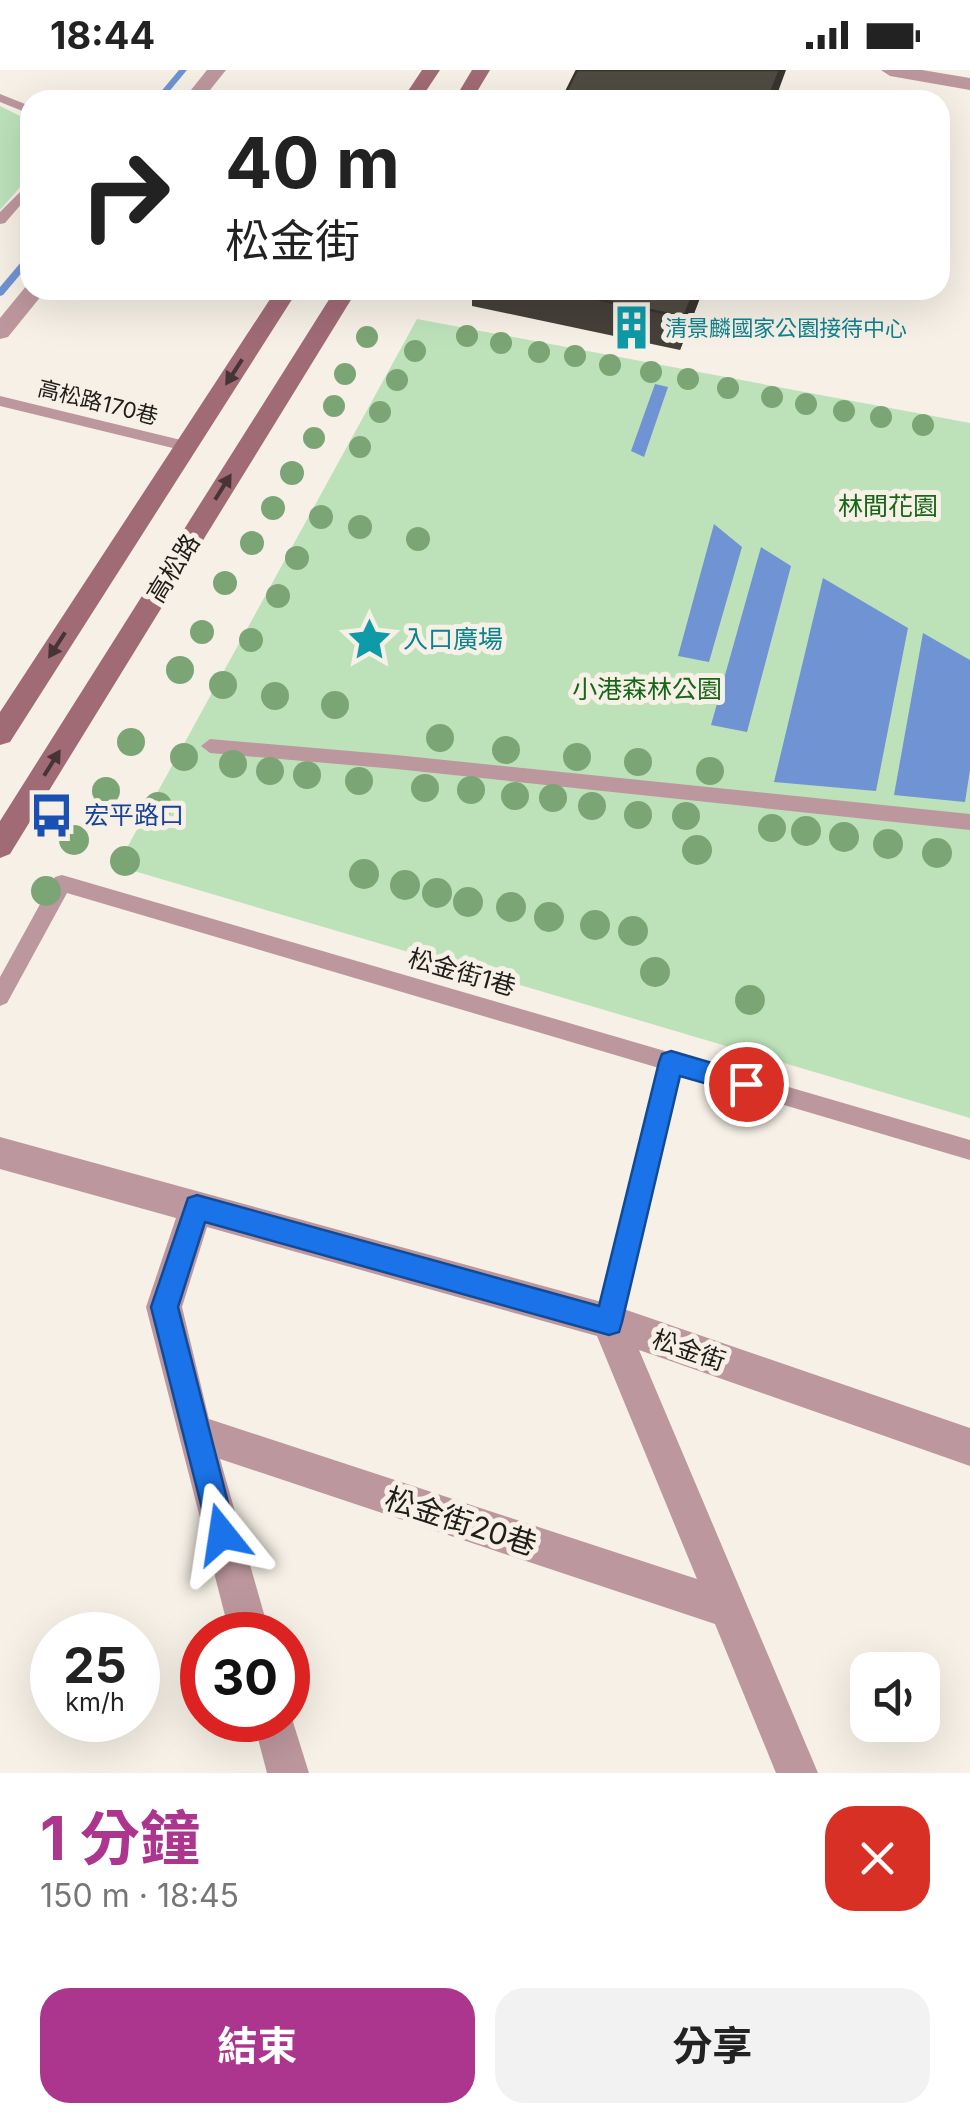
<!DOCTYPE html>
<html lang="zh-TW">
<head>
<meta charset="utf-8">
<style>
	:root { --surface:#fff; --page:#f2f2f2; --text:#222; --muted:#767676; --accent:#ac368e }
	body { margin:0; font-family:Inter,"Noto Sans TC",sans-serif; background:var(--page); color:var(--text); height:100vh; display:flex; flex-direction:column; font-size:38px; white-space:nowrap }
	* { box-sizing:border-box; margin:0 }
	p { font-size:32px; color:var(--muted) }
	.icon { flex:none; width:55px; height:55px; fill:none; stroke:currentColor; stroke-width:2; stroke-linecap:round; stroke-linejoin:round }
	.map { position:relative; height:1703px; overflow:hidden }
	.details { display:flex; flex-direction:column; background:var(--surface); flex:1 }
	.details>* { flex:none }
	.top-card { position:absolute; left:20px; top:20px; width:930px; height:210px; border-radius:30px; box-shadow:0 10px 40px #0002; background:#fff; color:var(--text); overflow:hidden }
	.buttons { position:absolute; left:850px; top:1582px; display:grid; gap:20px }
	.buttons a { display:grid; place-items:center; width:90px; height:90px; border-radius:20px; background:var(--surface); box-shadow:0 10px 40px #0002; font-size:50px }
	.speed { position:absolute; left:30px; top:1542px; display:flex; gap:20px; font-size:50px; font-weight:700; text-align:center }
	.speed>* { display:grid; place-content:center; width:130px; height:130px; border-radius:50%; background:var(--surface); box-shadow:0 10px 40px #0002; line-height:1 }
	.speed small { font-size:25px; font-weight:400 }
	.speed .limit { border:15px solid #d22; background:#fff; color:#111 }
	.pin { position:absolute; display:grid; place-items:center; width:85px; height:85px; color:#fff; margin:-42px; border:5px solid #fff; border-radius:50%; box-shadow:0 2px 10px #0007 }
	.me { position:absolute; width:110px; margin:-55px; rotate:345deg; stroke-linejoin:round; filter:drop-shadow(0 0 8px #0008) }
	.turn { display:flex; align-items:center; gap:35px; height:210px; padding:0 40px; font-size:45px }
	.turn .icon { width:130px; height:130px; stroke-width:2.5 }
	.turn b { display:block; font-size:70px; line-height:85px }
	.round { display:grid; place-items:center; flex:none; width:105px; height:105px; border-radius:30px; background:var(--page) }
	.overview { display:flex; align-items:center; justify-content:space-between; height:170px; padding:0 40px }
	h1 { font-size:60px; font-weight:700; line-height:75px; color:var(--accent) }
	.primary-button { display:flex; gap:20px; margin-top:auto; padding:20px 40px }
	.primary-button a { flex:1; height:115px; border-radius:30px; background:var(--accent); color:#fff; font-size:40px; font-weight:700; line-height:115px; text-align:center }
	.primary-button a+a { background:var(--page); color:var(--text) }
	.status { display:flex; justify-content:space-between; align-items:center; height:70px; padding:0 50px; background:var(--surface); direction:ltr }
	.status svg { height:28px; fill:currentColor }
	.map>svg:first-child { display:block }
	.green { fill:#bde2ba }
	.water { fill:#6f93d3 }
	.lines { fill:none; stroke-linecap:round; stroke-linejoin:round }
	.stream { fill:#6f93d3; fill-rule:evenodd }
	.lane { fill:#bd979e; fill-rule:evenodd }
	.street { fill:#bd979e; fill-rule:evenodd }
	.secondary { fill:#a16b76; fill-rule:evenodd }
	.tree { fill:#7ca575 }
	.wall { fill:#454039 }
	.shaded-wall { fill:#38342e }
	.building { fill:#504b42; stroke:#38342e; stroke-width:2.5 }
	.oneway { fill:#473536 }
	.route { fill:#1a73e8; stroke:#114b97; stroke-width:2.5 }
	.labels { text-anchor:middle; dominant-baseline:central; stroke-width:10; stroke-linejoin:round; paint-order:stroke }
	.far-culture-label { font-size:22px; fill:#0d838f; stroke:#f6f0e6; text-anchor:start }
	.far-street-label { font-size:22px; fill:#201e1a; stroke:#f6f0e6 }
	.park-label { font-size:25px; fill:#186719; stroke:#f6f0e6 }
	.street-label { font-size:25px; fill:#201e1a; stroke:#f6f0e6 }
	.culture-label { font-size:25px; fill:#0d838f; stroke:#f6f0e6; text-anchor:start }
	.transit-label { font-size:25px; fill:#164399; stroke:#f6f0e6; text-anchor:start }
	.near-street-label { font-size:30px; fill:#201e1a; stroke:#f6f0e6 }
</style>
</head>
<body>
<div class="status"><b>18:44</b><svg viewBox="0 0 49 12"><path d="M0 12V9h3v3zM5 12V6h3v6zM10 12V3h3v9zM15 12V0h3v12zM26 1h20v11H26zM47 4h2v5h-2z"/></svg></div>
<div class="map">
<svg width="970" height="1703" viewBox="0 0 970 1703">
	<rect width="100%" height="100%" fill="#f6f0e6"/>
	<!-- green -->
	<path class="green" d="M0,36L30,51V106L0,140Z
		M417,249L970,353V1048L117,796Z"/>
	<!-- water -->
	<path class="water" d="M655,314L668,317L644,387L631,381Z
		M714,454L742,477L709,592L678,586Z
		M761,477L791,496L747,662L711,655Z
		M823,508L908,558L876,721L774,712Z
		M923,563L970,590V700L965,732L894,725Z"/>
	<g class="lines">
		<!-- stream -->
		<path class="stream" d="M179,0H187L162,30H154Z
			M30,184V193L3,225L0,226V217L27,185Z"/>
		<!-- lane -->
		<path class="lane" d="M0,24L30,36V44L0,32Z
			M30,112V124L5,153L0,154V142Z
			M0,326L185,371L193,376L185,381L0,336Z
			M210,669L396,685L970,744V760L396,699L210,683L201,676Z
			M62,805L970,1070V1090L679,1004L621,1252L617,1260L609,1264L601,1260L597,1252L659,998L67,823L7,933L0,936V907L55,807Z"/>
		<!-- street -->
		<path class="street" d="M207,0H226L202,30H183Z
			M881,0H922L970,8V20L890,6Z
			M27,215L30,220H46L8,267L0,269V248Z
			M0,1067L609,1234L970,1358V1396L639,1280L818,1703H776L715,1554L220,1389L270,1565H230L146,1237L176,1148L0,1099ZM207,1157L597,1266L697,1509L209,1349L182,1237Z
			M288,1636L309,1703H267L253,1650H288Z"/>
		<!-- secondary -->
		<path class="secondary" d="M422,0H440L420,30H402Z
			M472,0H490L472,30H454Z
			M276,220H298L10,672L0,675V642Z
			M335,220H357L10,784L0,788V751Z"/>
	</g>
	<!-- trees -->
	<g class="tree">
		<circle cx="467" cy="266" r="11"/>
		<circle cx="367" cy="267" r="11"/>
		<circle cx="501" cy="273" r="11"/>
		<circle cx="415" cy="281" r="11"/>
		<circle cx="539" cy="282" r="11"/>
		<circle cx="575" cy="286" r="11"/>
		<circle cx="610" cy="295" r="11"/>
		<circle cx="651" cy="302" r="11"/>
		<circle cx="345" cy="304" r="11"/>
		<circle cx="688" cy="309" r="11"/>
		<circle cx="397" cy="310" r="11"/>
		<circle cx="728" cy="318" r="11"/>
		<circle cx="772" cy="327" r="11"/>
		<circle cx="806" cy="334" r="11"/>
		<circle cx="334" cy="336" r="11"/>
		<circle cx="844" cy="341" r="11"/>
		<circle cx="380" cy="342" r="11"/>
		<circle cx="881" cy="347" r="11"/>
		<circle cx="923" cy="355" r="11"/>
		<circle cx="314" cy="368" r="11"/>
		<circle cx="360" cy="377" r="11"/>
		<circle cx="292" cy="403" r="12"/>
		<circle cx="273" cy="438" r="12"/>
		<circle cx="321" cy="447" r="12"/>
		<circle cx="360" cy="457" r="12"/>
		<circle cx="418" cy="469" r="12"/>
		<circle cx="252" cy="473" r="12"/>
		<circle cx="297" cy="488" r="12"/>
		<circle cx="225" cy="513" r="12"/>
		<circle cx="278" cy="526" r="12"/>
		<circle cx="202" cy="562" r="12"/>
		<circle cx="251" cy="570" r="12"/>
		<circle cx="180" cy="600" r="14"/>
		<circle cx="223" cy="615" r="14"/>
		<circle cx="275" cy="626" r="14"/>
		<circle cx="335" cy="635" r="14"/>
		<circle cx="440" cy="668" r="14"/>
		<circle cx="131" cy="672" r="14"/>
		<circle cx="506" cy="680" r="14"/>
		<circle cx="184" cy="687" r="14"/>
		<circle cx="577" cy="687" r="14"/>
		<circle cx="638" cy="692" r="14"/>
		<circle cx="233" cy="694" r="14"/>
		<circle cx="270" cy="701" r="14"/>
		<circle cx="710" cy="701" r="14"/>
		<circle cx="307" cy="705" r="14"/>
		<circle cx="359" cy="711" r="14"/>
		<circle cx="425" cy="718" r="14"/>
		<circle cx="471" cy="720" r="14"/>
		<circle cx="106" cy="721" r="14"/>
		<circle cx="515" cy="726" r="14"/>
		<circle cx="553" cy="728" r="14"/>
		<circle cx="158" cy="736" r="14"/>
		<circle cx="592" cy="736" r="14"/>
		<circle cx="638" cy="745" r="14"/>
		<circle cx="686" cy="746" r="14"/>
		<circle cx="772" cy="758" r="14"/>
		<circle cx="806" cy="761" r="15"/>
		<circle cx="844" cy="767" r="15"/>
		<circle cx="74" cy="770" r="15"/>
		<circle cx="888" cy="774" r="15"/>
		<circle cx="697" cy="780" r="15"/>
		<circle cx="937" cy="783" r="15"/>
		<circle cx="125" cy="791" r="15"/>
		<circle cx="364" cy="804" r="15"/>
		<circle cx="405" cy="815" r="15"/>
		<circle cx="46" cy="821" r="15"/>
		<circle cx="437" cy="823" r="15"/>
		<circle cx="468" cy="832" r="15"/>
		<circle cx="511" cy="837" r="15"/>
		<circle cx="549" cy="847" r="15"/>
		<circle cx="595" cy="855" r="15"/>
		<circle cx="633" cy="861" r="15"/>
		<circle cx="655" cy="902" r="15"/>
		<circle cx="750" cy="930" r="15"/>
	</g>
	<!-- wall -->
	<path class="wall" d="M472,220H703L680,280L472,236Z"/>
	<!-- shaded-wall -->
	<path class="shaded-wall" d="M780,0H786L775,30H768Z
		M695,220H703L680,280L684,247Z"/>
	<!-- building -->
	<path class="building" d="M577,0H780L768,30H562Z
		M552,220H695L684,247Z"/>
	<!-- one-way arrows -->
	<defs><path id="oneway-solid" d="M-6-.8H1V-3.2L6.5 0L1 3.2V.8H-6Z" transform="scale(2.5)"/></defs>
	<g class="oneway">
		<use href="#oneway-solid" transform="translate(234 302) rotate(123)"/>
		<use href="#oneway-solid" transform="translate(223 417) rotate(-58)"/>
		<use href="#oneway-solid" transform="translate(57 575) rotate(123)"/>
		<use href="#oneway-solid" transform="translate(52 693) rotate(-58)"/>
	</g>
	<!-- route -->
	<path class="route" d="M671,981L746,1003L754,1006L758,1014L754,1022L746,1025L680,1006L622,1252L619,1262L609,1265L205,1152L178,1237L236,1464L232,1474L222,1478L211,1474L151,1237L188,1128L197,1125L599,1236L659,992L662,984Z"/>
	<!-- icons -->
	<defs>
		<symbol id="building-bare" viewBox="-9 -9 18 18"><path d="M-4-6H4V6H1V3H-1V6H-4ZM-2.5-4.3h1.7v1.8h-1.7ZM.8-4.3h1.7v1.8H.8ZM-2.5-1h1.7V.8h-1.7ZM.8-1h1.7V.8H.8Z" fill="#0f9aa8" stroke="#f6f0e6" stroke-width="2.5" paint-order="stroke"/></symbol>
		<symbol id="sight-bare" viewBox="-9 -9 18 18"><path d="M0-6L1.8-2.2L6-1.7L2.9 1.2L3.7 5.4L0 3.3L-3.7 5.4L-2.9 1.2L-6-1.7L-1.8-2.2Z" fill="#0f9aa8" stroke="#f6f0e6" stroke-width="2.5" paint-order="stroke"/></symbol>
		<symbol id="bus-bare" viewBox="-9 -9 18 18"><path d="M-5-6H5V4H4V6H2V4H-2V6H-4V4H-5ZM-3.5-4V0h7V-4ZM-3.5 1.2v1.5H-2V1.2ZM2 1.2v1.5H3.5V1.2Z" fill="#1a4fb4" stroke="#f6f0e6" stroke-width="2.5" paint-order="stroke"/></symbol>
	</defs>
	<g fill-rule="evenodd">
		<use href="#building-bare" x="600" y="226" width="63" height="63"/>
		<use href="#sight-bare" x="338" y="538" width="63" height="63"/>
		<use href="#bus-bare" x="20" y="714" width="63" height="63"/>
	</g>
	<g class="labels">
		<!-- far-culture labels -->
		<g class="far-culture-label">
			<text x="665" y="258">清景麟國家公園接待中心</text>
		</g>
		<!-- far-street labels -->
		<g class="far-street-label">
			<text transform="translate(98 332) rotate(14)">高松路170巷</text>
		</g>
		<!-- park labels -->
		<g class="park-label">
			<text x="888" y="436">林間花園</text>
			<text x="647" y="619">小港森林公園</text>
		</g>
		<!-- street labels -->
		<g class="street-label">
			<text transform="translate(173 498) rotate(-58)">高松路</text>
			<text transform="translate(462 902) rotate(16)">松金街1巷</text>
			<text transform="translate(689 1280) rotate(19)">松金街</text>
		</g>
		<!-- culture labels -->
		<g class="culture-label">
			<text x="403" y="569">入口廣場</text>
		</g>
		<!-- transit labels -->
		<g class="transit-label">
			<text x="84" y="745">宏平路口</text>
		</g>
		<!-- near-street labels -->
		<g class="near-street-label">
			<text transform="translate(461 1451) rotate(18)">松金街20巷</text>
		</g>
	</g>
</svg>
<div class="buttons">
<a><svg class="icon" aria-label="sound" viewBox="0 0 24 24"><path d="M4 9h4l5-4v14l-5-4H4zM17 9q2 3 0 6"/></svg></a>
</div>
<div class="speed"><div>25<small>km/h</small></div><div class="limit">30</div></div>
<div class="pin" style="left:746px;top:1014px;background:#d93025"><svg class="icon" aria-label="arrive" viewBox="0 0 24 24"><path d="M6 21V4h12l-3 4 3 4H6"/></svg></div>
<svg class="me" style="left:222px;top:1464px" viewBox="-20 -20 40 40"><path d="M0-17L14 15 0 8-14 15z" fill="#1a73e8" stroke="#fff" stroke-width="4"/></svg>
<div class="top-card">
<div class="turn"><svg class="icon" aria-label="right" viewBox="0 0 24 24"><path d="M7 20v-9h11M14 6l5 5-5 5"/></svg><div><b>40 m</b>松金街</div></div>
</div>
</div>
<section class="details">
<div class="overview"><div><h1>1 分鐘</h1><p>150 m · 18:45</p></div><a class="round" style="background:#d93025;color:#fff"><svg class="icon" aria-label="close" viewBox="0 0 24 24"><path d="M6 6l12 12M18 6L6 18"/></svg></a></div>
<div class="primary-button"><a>結束</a><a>分享</a></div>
</section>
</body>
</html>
